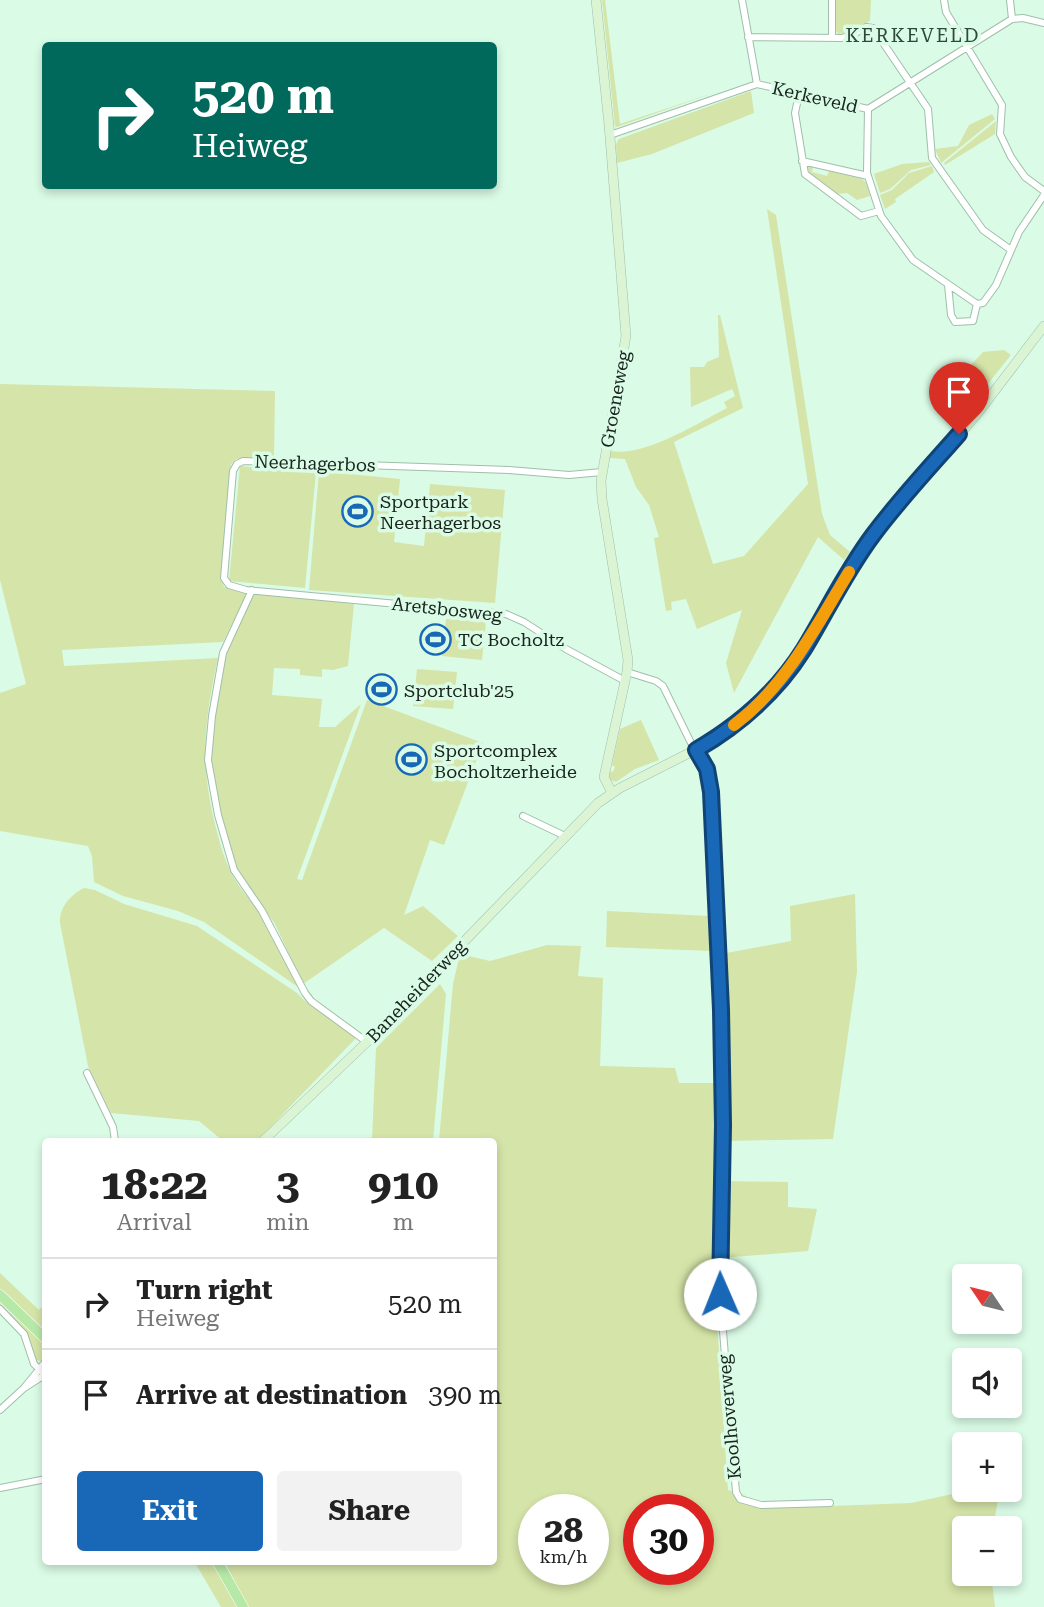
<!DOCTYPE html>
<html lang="en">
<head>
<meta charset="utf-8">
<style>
	:root { --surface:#fff; --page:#f2f2f2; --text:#222; --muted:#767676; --line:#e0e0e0; --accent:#1968b7 }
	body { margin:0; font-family:"Roboto Serif",serif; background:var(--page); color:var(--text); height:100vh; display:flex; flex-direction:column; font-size:26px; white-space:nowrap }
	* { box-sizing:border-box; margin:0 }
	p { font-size:23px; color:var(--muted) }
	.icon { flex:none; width:38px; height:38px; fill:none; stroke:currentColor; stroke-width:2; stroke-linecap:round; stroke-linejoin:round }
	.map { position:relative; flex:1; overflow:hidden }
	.side { position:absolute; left:42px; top:1138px; width:455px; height:427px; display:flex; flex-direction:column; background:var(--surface); border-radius:7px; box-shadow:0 4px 10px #0003 }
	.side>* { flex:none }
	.hud { position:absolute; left:42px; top:42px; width:455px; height:147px; border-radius:7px; box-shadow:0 4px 10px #0003; background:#00695c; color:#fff; overflow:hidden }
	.needle { width:46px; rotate:305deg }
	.controls { position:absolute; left:952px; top:1264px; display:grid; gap:14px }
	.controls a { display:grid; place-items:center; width:70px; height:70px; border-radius:7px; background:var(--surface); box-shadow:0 4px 10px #0003; font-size:35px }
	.speed { position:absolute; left:518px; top:1494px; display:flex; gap:14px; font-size:35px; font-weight:700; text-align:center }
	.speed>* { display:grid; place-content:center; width:91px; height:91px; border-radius:50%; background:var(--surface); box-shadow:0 4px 10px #0003; line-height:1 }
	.speed small { font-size:18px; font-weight:400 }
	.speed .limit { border:10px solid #d22; background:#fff; color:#111 }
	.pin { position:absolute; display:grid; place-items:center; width:60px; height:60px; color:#fff; margin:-72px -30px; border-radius:50% 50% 50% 0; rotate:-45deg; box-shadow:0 0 7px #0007 }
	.pin .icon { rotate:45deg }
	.me { position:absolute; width:77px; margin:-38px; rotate:359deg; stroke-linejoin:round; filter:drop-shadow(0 0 5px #0008) }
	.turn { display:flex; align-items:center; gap:24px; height:147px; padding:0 35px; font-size:32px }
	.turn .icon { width:91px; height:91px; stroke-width:2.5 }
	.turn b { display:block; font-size:49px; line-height:60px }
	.eta { display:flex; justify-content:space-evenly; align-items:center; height:119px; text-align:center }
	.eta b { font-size:42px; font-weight:700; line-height:49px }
	.button { display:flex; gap:14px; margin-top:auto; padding:14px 35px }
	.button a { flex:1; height:80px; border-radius:7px; background:var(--accent); color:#fff; font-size:28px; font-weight:700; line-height:80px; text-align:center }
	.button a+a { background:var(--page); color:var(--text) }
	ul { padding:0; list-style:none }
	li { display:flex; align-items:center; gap:21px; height:91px; padding:0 35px; border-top:2px solid var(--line) }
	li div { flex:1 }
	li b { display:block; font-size:26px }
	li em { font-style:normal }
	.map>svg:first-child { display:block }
	.green { fill:#d5e4a8; fill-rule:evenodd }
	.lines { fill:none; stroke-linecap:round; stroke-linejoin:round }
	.street-casing { stroke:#9fbfab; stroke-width:8 }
	.secondary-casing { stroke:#9fbfab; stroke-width:10 }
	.primary-casing { stroke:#fff; stroke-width:11 }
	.street { stroke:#fff; stroke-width:6 }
	.secondary { stroke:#dbf4d4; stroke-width:9 }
	.primary { stroke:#b6e8a8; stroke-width:10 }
	.route-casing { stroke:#104477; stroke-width:18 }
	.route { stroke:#1968b7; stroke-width:12 }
	.slow { stroke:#f59e0b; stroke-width:12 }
	.labels { text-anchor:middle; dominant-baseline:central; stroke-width:7; stroke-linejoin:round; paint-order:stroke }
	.street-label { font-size:18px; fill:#18241d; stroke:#dafbe6 }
	.poi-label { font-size:18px; fill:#18241d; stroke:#dafbe6; text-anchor:start }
	.neighbourhood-label { font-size:19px; letter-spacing:2px; fill:#2d4939; stroke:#dafbe6 }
</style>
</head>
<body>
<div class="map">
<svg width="1044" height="1607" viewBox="0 0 1044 1607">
	<rect width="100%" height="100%" fill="#dafbe6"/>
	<!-- green -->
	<path class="green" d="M602,0H605L620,124L716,92L617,127L615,126Z
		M835,0H871L870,21L851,31L838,34L835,29Z
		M751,91L754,113L652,154L617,163L616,144L619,139Z
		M992,114L995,119L941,163L935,149L958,146L969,125Z
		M996,121L995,134L945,165L944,163Z
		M929,162L931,165L911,170L890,189L880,193L874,174L902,164Z
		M807,166L813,167L812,172L827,176L829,171L862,179L866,183L870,196L857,200L847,193L837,194L810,174Z
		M932,166L934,172L895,199L896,202L885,209L880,195L892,190L909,173Z
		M767,209L776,215L822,514L830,535L850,552L844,560L818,537L734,693L726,663L742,610L697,629L686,599L671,602L672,610L666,611L654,538L659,537L649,505L636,487L625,459L609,458L610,451C645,457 696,424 727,408L724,402L735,396L732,389L691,407L690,367H704L707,362L719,357L718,315H720L743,408L674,442L713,564L744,556L808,484Z
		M1004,350L1011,355L962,416L960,414L963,410L944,394L983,352Z
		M0,384L275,391L274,459H236L231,464L222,580L224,587L247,594L223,642L62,650L64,666L218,658C205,718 200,756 213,816C218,835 222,855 231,872C240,892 257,906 269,924C281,943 289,966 298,987L204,922L178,911L123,896L94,882L92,856L88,846L0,831V693L26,684L0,580Z
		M240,466L316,473L305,588L229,581Z
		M319,471L400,479L394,542L424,546L430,484L505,490L495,603L309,590Z
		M259,593L354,604L348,666L333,670L322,669V677L300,675V669L274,668L272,695L322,699L319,727H335L361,704L297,879L302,880L367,700L483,743L444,845L430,840L404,915L423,906L458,936L432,961L384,928L303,984L275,924L235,869L212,781L209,745L223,660L245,610L253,596Z
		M446,619L486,622L482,660L442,656Z
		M417,669L457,672L453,709L413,706Z
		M641,720L659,760L635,769L616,782L608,779L609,771L613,772L615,767L612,765L620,729Z
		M84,888L95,890L124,904L197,926L297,993L306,1002L356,1038L257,1141H223L199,1121L111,1113L88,1066L60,923C59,908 70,895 84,888Z
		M855,894L857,972L833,1139L723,1141L721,954L791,941L790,906Z
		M607,911L710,916L713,951L606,947Z
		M547,945L581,946L578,976L603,978L600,1066L675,1068L679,1083H717L713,1192V1260L728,1490L740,1493L762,1505L807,1507L911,1503L976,1489H1000L993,1528H964V1573H991L995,1607H248L224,1561H494V1141H439L453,984L460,954L490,961ZM534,1510H593V1570H534ZM639,1510H698V1570H639Z
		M440,984L446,994L433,1141H372L376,1048Z
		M721,1181L788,1182V1207L817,1209L808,1251L720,1258Z
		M0,1273L39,1310L45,1303V1331L0,1289Z
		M0,1303L43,1343L45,1357L41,1361L36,1360L28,1335L0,1306Z
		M194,1561H213L238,1607H221Z"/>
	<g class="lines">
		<defs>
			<path id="street" d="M742,0L757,84
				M832,0V38
				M944,0L946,12L1002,105L1000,134L1011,157L1025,177L1044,191
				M1010,0L1012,19
				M748,37L842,38L854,34L866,27L873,28L928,109L932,158L983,230L1011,250
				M799,94L795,113L805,174L861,216L879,211
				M868,109L867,173L881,216L913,260L977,304
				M610,135L757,84L868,109L1012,19L1023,18L1044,23
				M802,161L868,176
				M948,285L951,315L955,322L973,321L977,304
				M977,304L983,303L996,285L1019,232L1044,195
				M602,472L569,475L509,470L243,461L237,464L233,471L224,578L229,585L246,590L506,614L524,622L566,649L625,681
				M252,590L223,653L212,716L208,760L218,815L234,870L262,911L305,993L311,1001L367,1042
				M627,672L656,681L663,686L693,747L703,760L710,785L721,1010L723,1125L720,1294L736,1492L740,1499L761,1505L830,1503
				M523,816L565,836
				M87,1073L113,1127L115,1141
				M0,1309L24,1334L34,1364L46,1376
				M26,1387L46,1374
				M0,1410L24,1388L46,1361
				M0,1488L46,1479"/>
			<path id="secondary" d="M596,0L609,125L626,336L601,481L602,499L628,660L627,672L604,777L612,793
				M263,1141L367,1042L598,803L620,788L705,745L763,701L803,650L872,536L977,414L1044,326"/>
			<path id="primary" d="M0,1295L46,1339
				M217,1561L243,1607"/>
		</defs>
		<!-- street casing -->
		<use href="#street" class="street-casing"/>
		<!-- secondary casing -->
		<use href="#secondary" class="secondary-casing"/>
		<!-- primary casing -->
		<use href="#primary" class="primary-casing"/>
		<!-- street -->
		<use href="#street" class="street"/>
		<!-- secondary -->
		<use href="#secondary" class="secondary"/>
		<!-- primary -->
		<use href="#primary" class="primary"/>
	</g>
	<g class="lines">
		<defs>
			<path id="route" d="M720,1294L723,1125L721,1010L711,792L707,769L696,750C739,725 777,692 804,649C827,611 846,571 873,535C899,500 930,467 959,434"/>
		</defs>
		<!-- route casing -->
		<use href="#route" class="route-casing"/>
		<!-- route -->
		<use href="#route" class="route"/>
		<!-- slow -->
		<path class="slow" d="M734,725C787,685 815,628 849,572"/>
	</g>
	<!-- icons -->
	<defs>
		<symbol id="stadium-ring" viewBox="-11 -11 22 22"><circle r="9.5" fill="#dafbe6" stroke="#1968b7" stroke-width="1.5"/><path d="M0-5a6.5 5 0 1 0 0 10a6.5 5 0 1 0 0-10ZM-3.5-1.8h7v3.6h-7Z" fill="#1968b7"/></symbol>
	</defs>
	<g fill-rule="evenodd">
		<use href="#stadium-ring" x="340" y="494" width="35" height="35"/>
		<use href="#stadium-ring" x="418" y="622" width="35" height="35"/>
		<use href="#stadium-ring" x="364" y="672" width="35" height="35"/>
		<use href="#stadium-ring" x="394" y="742" width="35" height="35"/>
	</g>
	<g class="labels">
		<!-- street labels -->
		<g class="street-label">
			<text transform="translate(815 97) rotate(13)">Kerkeveld</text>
			<text transform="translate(615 399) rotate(-80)">Groeneweg</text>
			<text transform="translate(315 463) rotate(2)">Neerhagerbos</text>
			<text transform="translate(447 609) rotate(6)">Aretsbosweg</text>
			<text transform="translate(416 991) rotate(-46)">Baneheiderweg</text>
			<text transform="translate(729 1417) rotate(-95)">Koolhoverweg</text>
		</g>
		<!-- poi labels -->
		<g class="poi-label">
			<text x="380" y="501">Sportpark<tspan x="380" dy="21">Neerhagerbos</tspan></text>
			<text x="458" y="639">TC Bocholtz</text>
			<text x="404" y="690">Sportclub'25</text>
			<text x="434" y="750">Sportcomplex<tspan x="434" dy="21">Bocholtzerheide</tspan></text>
		</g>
		<!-- neighbourhood labels -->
		<g class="neighbourhood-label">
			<text x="913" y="35">KERKEVELD</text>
		</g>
	</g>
</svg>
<div class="controls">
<a><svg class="needle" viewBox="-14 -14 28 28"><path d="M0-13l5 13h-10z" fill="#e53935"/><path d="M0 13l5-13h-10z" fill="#767676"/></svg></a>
<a><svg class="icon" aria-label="sound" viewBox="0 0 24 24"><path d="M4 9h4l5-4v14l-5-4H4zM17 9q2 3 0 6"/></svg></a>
<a>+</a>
<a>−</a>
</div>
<div class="speed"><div>28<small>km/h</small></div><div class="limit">30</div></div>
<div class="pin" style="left:959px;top:434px;background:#d93025"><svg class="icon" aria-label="arrive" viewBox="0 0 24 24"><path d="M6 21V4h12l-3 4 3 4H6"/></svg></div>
<svg class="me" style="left:720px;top:1294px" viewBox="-20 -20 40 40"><circle r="19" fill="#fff"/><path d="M0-13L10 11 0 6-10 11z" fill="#1968b7"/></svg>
<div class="hud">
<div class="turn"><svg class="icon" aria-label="right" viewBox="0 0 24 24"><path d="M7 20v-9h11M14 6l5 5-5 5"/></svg><div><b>520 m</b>Heiweg</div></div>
</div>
<section class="side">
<div class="eta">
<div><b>18:22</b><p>Arrival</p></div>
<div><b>3</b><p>min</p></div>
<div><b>910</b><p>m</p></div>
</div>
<ul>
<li><svg class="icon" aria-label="right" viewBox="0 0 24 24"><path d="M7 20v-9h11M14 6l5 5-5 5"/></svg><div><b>Turn right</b><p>Heiweg</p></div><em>520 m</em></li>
<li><svg class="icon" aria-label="arrive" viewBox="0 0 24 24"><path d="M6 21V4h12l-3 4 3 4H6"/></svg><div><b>Arrive at destination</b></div><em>390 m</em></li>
</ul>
<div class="button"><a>Exit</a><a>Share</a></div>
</section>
</div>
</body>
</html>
